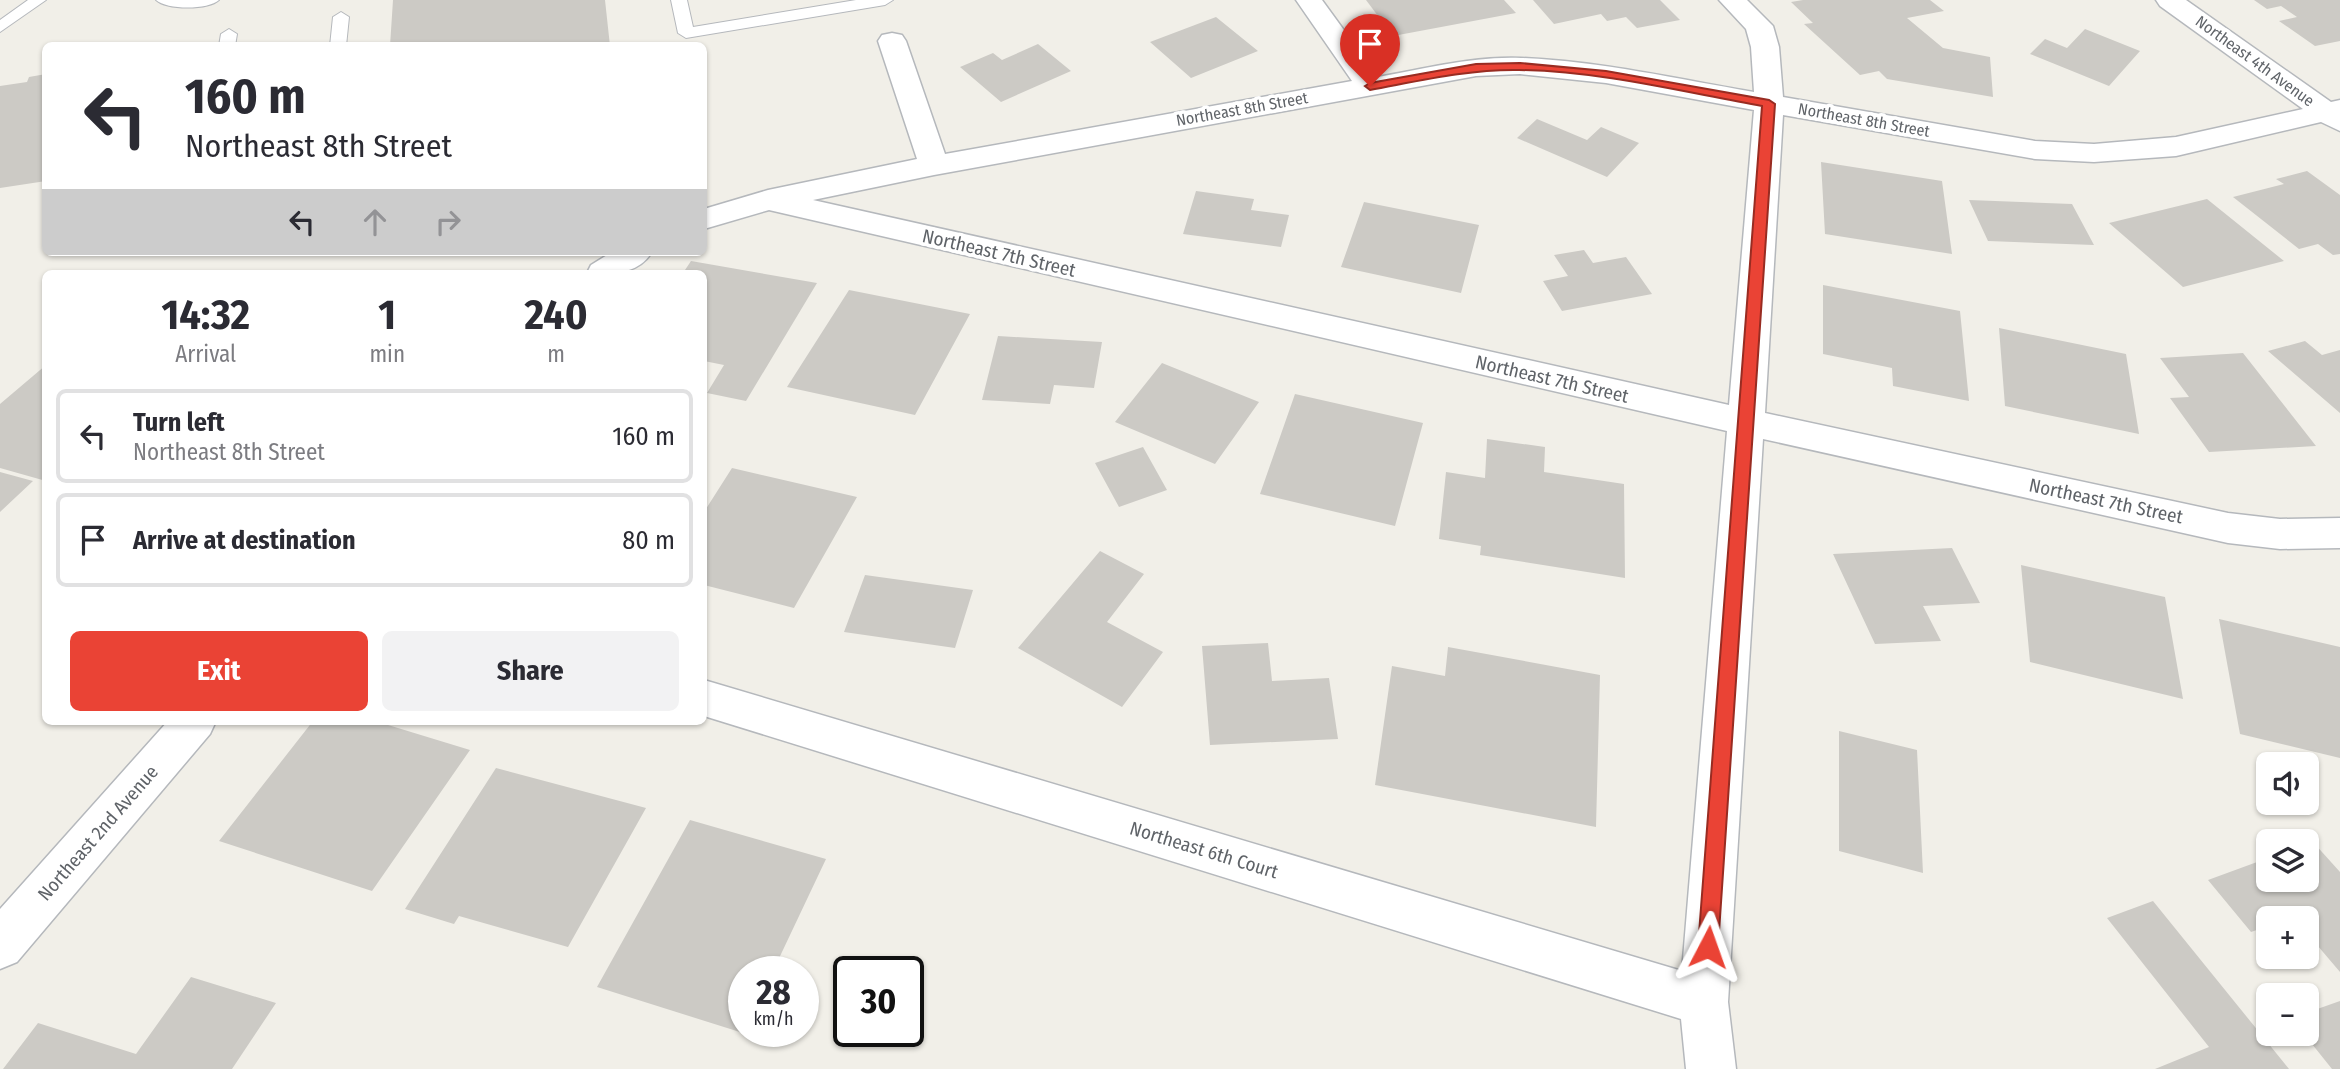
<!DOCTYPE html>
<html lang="en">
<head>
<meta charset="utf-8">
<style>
	:root { --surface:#fff; --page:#f2f2f3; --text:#2b2b33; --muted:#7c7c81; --line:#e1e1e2; --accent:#ea4335 }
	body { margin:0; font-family:"Fira Sans Condensed",sans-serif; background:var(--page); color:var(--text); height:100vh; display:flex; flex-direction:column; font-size:26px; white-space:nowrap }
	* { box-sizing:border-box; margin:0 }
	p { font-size:23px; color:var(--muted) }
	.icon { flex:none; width:38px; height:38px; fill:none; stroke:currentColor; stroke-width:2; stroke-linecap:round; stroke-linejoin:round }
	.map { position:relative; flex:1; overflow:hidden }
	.side { position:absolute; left:42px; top:270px; width:665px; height:455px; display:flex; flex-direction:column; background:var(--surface); border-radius:10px; box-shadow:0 2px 5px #0004 }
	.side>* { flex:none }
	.banner { position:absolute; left:42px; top:42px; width:665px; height:214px; border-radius:10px; box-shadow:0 2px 5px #0004; background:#fff; color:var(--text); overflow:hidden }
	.fabs { position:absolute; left:2256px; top:752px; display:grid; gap:14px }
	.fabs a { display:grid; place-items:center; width:63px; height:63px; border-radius:10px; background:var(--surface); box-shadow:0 2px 5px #0004; font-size:35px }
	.speed { position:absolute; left:728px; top:956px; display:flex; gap:14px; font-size:35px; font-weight:700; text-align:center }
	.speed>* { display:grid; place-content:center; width:91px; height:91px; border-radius:50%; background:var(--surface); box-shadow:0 2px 5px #0004; line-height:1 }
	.speed small { font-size:18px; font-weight:400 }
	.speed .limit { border:4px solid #111; border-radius:10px; background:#fff; color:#111 }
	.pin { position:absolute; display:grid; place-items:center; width:60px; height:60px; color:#fff; margin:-72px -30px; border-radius:50% 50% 50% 0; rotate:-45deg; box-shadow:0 0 7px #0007 }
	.pin .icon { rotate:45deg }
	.me { position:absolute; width:77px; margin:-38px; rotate:4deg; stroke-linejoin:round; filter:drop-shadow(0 0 5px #0008) }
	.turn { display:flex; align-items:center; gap:24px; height:147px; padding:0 28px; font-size:32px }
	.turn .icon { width:91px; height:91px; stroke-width:2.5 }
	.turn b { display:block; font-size:49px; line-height:60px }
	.lanes { display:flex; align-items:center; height:66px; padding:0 28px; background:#0003; justify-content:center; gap:35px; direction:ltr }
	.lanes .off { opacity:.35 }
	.eta { display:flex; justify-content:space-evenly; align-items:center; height:119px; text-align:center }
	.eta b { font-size:42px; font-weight:700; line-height:49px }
	.button { display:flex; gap:14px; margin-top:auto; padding:14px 28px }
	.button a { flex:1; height:80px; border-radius:10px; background:var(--accent); color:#fff; font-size:28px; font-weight:700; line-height:80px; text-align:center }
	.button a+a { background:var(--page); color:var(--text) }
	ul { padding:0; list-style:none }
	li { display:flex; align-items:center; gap:21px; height:94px; margin:0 14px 10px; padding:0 14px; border:4px solid var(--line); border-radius:10px }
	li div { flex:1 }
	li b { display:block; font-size:26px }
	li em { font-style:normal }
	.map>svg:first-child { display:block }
	.building { fill:#cccac5 }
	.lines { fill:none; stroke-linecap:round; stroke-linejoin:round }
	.lane-casing { stroke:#b5b8bc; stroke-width:2 }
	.street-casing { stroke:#b5b8bc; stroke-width:3 }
	.lane { fill:#fff; fill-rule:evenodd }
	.street { fill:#fff; fill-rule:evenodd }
	.route { fill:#ea4335; stroke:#982c22; stroke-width:2 }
	.labels { text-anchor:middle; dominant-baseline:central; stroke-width:7; stroke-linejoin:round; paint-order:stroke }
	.far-street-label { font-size:16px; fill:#5f6368; stroke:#fff }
	.street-label { font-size:19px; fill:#5f6368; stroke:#fff }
</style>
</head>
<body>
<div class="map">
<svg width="2340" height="1069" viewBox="0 0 2340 1069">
	<rect width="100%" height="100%" fill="#f1efe8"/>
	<!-- building -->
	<path class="building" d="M393,0H605L610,46H390Z
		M1366,0H1504L1516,13L1393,36Z
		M1533,0H1660L1680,20L1637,28L1626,17L1607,21L1601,14L1554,24Z
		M1803,0H1930L1944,11L1907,18L1943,48L1990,57L1993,97L1887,79L1879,71L1860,75L1804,24L1813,23L1791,2Z
		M2254,0H2340V41L2315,46L2279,21L2297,17L2281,6L2267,9Z
		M1216,17L1258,51L1191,78L1150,42Z
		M2085,29L2140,51L2109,86L2030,54L2045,39L2067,48Z
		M1038,44L1071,71L1001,102L960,67L993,53L1002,60Z
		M46,74V181L0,188V86L27,82L29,77Z
		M1537,119L1587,140L1601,127L1639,143L1607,177L1517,138Z
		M1821,162L1942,181L1952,254L1825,234Z
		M2307,171L2340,195V254L2333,255L2318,244L2299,249L2233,197L2284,184L2276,179Z
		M1196,191L1254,199L1251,210L1289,215L1281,247L1183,234Z
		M2207,199L2284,261L2183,287L2109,223Z
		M1969,200L2072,204L2094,245L1988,241Z
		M1364,202L1479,225L1461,293L1341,267Z
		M1584,250L1593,263L1626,257L1652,294L1562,311L1543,281L1568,276L1554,255Z
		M691,261L817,283L746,401L707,393L724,365L704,361V273H683Z
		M1823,285L1960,311L1969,401L1893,386L1892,368L1823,354Z
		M849,290L970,314L915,415L787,387Z
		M1999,328L2126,354L2139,434L2005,406Z
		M998,336L1102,342L1094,388L1054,385L1050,404L982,400Z
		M2305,341L2322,355L2340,350V413L2268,351Z
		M2243,353L2316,446L2209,452L2170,398L2189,397L2160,358Z
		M1162,363L1259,402L1215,464L1115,422Z
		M46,365V481L0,468V404Z
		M1295,394L1423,423L1395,526L1260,494Z
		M1487,439L1545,447L1544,472L1624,484L1625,578L1480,555L1481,546L1439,539L1446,472L1485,478Z
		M1143,447L1167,490L1119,507L1095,463Z
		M732,468L857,497L794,608L704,585V512Z
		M0,472L33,481L0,512Z
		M1952,548L1980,603L1923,606L1941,641L1875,644L1833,554Z
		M1100,551L1144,574L1107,622L1163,652L1122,707L1018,648Z
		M2021,565L2165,597L2183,699L2030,662Z
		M865,575L973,590L955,648L844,632Z
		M2219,619L2340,647V758L2240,734Z
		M1268,643L1272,681L1329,678L1338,739L1210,745L1202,646Z
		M1448,647L1600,675L1596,827L1375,785L1392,666L1445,676Z
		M313,721H375L470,750L372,891L219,841Z
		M1839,731L1917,750L1923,873L1839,851Z
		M496,768L646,808L568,947L459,916L454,924L405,909Z
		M690,820L826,859L773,971H744L743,1033L597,987Z
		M2313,842L2340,872V972L2306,932V919H2268V926L2251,932L2208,880L2268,858V880H2306V845Z
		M2153,901L2289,1069H2155L2209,1047L2107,918Z
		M191,977L276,1003L232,1069H3L38,1023L136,1054Z
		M2340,1001V1069H2332L2304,1034H2306V1013Z"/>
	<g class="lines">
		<defs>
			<path id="lane" d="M28,0H46L0,32V20Z
				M156,0H219C208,10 167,10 156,0Z
				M671,0H687L693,27L856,0H893L885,5L686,38L678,33Z
				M341,12L349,17L346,46H330L333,17Z
				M229,29L237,34L235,46H219L221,34Z"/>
			<path id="street" d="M1296,0H1322L1378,77C1425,69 1473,56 1521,58C1599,61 1677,79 1754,92L1751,47L1746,29L1719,0H1747L1773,26L1779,47L1783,97L2035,141L2094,144L2176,137L2303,109L2160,6L2156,0H2186L2331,102L2340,100V131L2321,122L2176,156L2094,162L2035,159L1783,115L1765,413L2228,513L2280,519L2340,518V548L2280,549L2228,543L1763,439L1728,1002L1736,1069H1686L1681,1019L704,716V680L1682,971L1727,431L769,210L704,229V209L768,190L917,159L878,41L882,35L892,33L902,35L906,41L945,154L1352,81ZM1520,74L1606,83L1754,110L1729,405L813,200L934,175L1476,76Z
				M612,252H652C637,276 612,273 587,273L591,265Z
				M168,721H216L210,734L17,962L0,969V909Z"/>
		</defs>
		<!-- lane casing -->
		<use href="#lane" class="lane-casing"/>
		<!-- street casing -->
		<use href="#street" class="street-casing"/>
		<!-- lane -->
		<use href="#lane" class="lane"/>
		<!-- street -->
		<use href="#street" class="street"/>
	</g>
	<!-- route -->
	<path class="route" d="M1520,63L1606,71L1769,100L1775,104L1718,947L1715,954L1708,957L1701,954L1698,947L1762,106C1683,92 1600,71 1519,70C1469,69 1419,81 1370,90L1365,86L1370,83L1476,64Z"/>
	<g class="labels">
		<!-- far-street labels -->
		<g class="far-street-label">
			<text transform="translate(2255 61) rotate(36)">Northeast 4th Avenue</text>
			<text transform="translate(1242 109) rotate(-10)">Northeast 8th Street</text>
			<text transform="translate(1864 120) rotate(10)">Northeast 8th Street</text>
		</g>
		<!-- street labels -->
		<g class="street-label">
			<text transform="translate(999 253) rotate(13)">Northeast 7th Street</text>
			<text transform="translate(1552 379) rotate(13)">Northeast 7th Street</text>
			<text transform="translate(2106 501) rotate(12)">Northeast 7th Street</text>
			<text transform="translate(98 833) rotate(-49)">Northeast 2nd Avenue</text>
			<text transform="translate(1204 850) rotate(17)">Northeast 6th Court</text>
		</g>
	</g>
</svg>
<div class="fabs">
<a><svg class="icon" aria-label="sound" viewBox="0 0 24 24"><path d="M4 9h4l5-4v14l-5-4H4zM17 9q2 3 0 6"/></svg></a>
<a><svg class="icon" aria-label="layers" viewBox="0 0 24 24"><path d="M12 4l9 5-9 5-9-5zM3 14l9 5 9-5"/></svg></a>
<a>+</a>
<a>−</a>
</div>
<div class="speed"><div>28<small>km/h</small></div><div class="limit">30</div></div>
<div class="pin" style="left:1370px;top:86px;background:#d93025"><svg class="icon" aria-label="arrive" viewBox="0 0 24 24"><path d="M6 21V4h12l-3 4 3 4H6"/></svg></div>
<svg class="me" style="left:1708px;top:947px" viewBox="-20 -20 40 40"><path d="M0-17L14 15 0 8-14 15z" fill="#ea4335" stroke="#fff" stroke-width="4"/></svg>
<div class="banner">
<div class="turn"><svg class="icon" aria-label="left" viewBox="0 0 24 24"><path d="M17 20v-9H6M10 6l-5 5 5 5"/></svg><div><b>160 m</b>Northeast 8th Street</div></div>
<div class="lanes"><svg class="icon" aria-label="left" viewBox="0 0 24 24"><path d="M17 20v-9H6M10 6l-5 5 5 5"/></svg><svg class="icon off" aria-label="ahead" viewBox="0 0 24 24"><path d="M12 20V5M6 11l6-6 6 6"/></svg><svg class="icon off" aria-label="right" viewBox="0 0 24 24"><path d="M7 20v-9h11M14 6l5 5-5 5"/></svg></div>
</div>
<section class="side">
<div class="eta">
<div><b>14:32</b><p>Arrival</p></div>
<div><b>1</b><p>min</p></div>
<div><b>240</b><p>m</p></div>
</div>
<ul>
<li><svg class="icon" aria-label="left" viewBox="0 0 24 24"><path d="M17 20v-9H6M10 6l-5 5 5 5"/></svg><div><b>Turn left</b><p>Northeast 8th Street</p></div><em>160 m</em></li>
<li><svg class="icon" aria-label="arrive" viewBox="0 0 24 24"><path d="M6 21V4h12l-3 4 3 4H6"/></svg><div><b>Arrive at destination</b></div><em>80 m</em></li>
</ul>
<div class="button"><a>Exit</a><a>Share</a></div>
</section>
</div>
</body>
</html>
